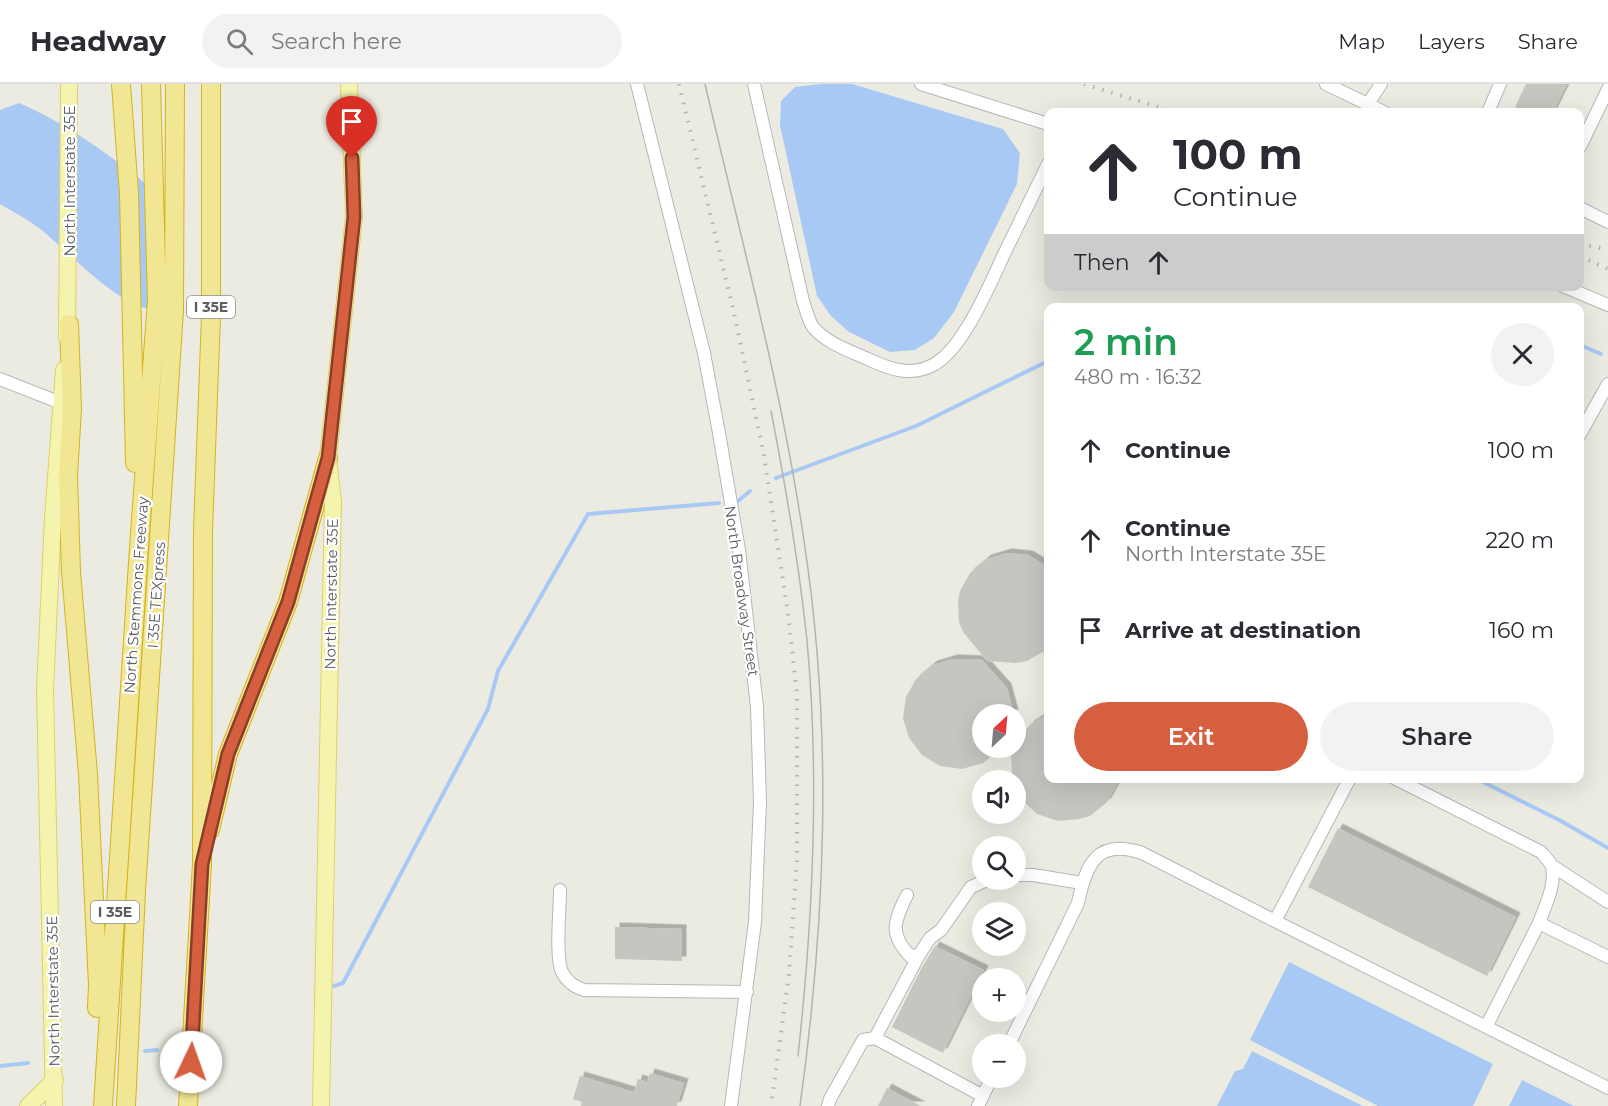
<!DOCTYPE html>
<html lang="en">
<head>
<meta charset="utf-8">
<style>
	:root { --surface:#fff; --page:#f2f2f3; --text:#2b2b33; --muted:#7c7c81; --line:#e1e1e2; --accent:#d55f3f }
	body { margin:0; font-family:Montserrat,sans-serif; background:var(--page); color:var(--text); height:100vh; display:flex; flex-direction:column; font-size:22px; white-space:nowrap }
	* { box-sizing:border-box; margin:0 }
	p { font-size:20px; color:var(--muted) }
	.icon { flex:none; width:33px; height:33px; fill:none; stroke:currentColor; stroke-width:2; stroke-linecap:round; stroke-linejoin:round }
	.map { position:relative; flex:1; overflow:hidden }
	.drawer { position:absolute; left:1044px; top:219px; width:540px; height:480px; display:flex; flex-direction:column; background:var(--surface); border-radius:12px; box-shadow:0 6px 24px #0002 }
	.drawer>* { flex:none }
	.banner { position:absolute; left:1044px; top:24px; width:540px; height:183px; border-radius:12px; box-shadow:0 6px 24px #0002; background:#fff; color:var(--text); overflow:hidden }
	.needle { width:39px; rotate:26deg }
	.controls { position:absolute; left:972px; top:620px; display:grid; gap:12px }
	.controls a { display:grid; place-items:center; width:54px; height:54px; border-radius:50%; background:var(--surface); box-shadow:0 6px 24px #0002; font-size:30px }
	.pin { position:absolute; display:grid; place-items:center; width:51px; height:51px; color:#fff; margin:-62px -26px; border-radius:50% 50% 50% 0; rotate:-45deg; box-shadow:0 0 6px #0007 }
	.pin .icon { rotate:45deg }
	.me { position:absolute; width:66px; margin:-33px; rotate:3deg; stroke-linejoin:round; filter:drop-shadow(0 0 4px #0008) }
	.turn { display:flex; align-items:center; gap:21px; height:126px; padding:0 30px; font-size:27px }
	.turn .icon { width:78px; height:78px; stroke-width:2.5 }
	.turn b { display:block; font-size:42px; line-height:51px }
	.then { display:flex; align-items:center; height:57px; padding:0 30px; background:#0003; gap:12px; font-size:22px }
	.round { display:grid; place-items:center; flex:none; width:63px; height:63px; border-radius:32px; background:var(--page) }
	.head { display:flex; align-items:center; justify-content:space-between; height:102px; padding:0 30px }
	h1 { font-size:36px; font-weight:600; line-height:45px; color:#1e9e55 }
	.button { display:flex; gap:12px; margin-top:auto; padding:12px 30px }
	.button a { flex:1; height:69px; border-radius:36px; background:var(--accent); color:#fff; font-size:24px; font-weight:600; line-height:69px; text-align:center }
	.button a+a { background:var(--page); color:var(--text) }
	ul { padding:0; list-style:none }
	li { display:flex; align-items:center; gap:18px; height:90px; padding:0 30px }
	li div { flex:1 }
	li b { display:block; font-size:22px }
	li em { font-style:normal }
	header { display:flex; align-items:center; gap:36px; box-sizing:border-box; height:84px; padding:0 30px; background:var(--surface); border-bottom:2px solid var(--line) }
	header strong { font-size:28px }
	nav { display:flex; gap:33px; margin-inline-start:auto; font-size:21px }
	.search { width:420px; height:54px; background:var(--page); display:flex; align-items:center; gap:15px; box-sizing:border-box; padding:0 21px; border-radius:33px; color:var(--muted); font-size:22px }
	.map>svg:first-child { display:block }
	.water { fill:#a9c9f5 }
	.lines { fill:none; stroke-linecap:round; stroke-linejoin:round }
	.stream { stroke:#a9c9f5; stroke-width:4 }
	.building { fill:#c7c5bf; filter:url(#shadow) }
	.minor-casing { stroke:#b5b7bb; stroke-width:14 }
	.major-casing { stroke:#e1cf66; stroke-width:18 }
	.highway-casing { stroke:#d5b419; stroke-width:20 }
	.minor { stroke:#fff; stroke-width:12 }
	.major { stroke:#f5f4ae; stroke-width:16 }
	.highway { stroke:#f1e694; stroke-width:18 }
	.tram { stroke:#b2b3b3; stroke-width:1.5 }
	.rail { stroke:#b2b3b3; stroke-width:4; stroke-dasharray:1.5 8; stroke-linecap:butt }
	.route-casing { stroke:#8a3e29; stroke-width:15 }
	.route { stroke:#d55f3f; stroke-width:10 }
	.labels { text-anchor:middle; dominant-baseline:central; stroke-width:4.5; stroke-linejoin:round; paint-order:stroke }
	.shield { fill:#fff; stroke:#8c8e90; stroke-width:1.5 }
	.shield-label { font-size:14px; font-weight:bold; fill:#5b5d61 }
	.street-label { font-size:15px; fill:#5b5d61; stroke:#fff }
</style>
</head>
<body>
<header>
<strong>Headway</strong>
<div class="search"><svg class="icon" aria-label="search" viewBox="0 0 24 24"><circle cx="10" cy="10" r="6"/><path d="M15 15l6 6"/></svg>Search here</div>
<nav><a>Map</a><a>Layers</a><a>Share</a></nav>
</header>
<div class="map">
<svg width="1608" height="1022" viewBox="0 0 1608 1022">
	<defs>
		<filter id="shadow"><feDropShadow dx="4.5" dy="-4.5" stdDeviation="0" flood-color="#0004"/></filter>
	</defs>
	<rect width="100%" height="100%" fill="#ecebe2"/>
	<!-- water -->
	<path class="water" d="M821,0H852L1003,45L1020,69L1017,100L954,228L934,254L915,266L890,268L849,248L831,232L817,212L780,41L781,17L795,3Z
		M19,19C71,41 118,77 161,112L155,225C122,227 66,165 39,144C27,135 13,128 0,120V26Z
		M1289,878L1493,980L1473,1022H1378L1250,956Z
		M1252,967L1363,1022H1217L1235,987L1243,985Z
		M1522,996L1574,1022H1509Z"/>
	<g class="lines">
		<!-- stream -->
		<path class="stream" d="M1580,261L1601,270
			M776,394L916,342L1048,277
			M738,417L750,407
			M1475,694L1561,737L1608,764
			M334,902L343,899L488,625L498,587L588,430L719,419
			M145,967L157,966
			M0,982L28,979"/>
	</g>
	<!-- building -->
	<path class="building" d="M1526,0H1567L1553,28H1526L1515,23Z
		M1007,469L1028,471L1048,483V565L1027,577L1016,579L987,577L963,548L959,538L958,517L960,507L970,489L987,475Z
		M953,575L982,576L1007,604L1014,630H982V663H1003L983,679L962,685L940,682L922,671L909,654L903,634L906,613L916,595L933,581Z
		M1048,630V694H1120L1107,718L1090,732L1079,735L1058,737L1037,730L1022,716L1016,706V696H1012L1011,663H1016L1017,656L1031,640Z
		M1338,744L1516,833L1487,892L1308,803Z
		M615,843L682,845V877L615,875Z
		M935,862L984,886L943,969L892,943L921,885Z
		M650,989L684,999L677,1022H581L582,1018L573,1015L580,992L634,1008L638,995L647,998Z
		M887,1004L921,1022H878Z"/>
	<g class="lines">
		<defs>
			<path id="minor" d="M637,0L704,269L719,349L739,466L757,623L760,718L755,838L731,1022
				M754,0L803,217C806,225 808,236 813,243C826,259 850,267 868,275C889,285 911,293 933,281C964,265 991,197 1006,166C1020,137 1034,109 1048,80
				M921,0L1048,40
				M1326,0L1384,28
				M1368,20L1381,0
				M1488,28L1500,0
				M1580,63L1608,5
				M1580,124L1608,138
				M1563,202L1608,221
				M0,295L61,319
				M1580,350L1608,300
				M1350,694L1275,837L1608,1004
				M1394,694L1541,768C1544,772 1550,777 1552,783C1556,801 1545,822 1539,839L1608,873
				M1551,781L1608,818
				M1016,791H1033L1082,799
				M560,806C560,825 555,874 562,888C567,898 574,903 584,906L747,908
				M907,811C895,836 888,849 910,872L919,871L930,854L941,846L971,803L989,795
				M1486,943L1539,839
				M875,954L919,871
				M1009,960L1078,819C1086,780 1097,754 1142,769L1275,837
				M828,1022L830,1015L863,956L875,954L983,1012
				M978,1022L992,993"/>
			<path id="major" d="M67,254L69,0
				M28,1022L55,996
				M54,1022L45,605L53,434L64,286
				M321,1022L333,418L328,374L354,133L349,0"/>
			<path id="highway" d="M121,0L129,109L135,379
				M69,240L72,325L68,392L71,488L88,690L98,901L97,924
				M210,746L228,670L288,518L328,374
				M103,1022L139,463L157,216L151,0
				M126,1022L136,807L174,226L175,0
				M188,1022L202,780L203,446L211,232V0"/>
		</defs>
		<!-- minor casing -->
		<use href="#minor" class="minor-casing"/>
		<!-- major casing -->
		<use href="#major" class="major-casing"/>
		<!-- highway casing -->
		<use href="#highway" class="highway-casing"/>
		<!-- minor -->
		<use href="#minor" class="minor"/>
		<!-- major -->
		<use href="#major" class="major"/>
		<!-- highway -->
		<use href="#highway" class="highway"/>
		<!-- tram -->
		<path class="tram" d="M705,0C740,151 782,305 804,457C833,646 826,834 800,1022
			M771,327C786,404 799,480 807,557C820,695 813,835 798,972"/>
		<!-- rail -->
		<path class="rail" d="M679,0L734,229L763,366L788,529L797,611V775L789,890L771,1022
			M1084,0L1174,28
			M1580,161L1608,165
			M1580,172L1608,185"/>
	</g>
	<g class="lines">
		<defs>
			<path id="route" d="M191,978L202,780L228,670L288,518L328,374L354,133L352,74"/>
		</defs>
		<!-- route casing -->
		<use href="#route" class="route-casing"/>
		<!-- route -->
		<use href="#route" class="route"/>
	</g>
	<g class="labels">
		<!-- shield labels -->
		<g class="shield">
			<rect x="187" y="212" width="48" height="22" rx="4.5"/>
			<rect x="91" y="817" width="48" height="22" rx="4.5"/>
		</g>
		<g class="shield-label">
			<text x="211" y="223">I 35E</text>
			<text x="115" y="828">I 35E</text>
		</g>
		<!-- street labels -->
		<g class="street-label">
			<text transform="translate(69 97) rotate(-90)">North Interstate 35E</text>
			<text transform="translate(742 507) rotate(82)">North Broadway Street</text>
			<text transform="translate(331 510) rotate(-89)">North Interstate 35E</text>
			<text transform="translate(136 511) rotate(-86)">North Stemmons Freeway</text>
			<text transform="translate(156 511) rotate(-86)">I 35E TEXpress</text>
			<text transform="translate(53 907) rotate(-91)">North Interstate 35E</text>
		</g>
	</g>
</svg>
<div class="controls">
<a><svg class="needle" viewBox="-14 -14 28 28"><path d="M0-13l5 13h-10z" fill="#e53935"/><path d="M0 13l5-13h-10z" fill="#7c7c81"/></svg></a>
<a><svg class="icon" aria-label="sound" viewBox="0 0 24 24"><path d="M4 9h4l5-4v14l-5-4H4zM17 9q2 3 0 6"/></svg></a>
<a><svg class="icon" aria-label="search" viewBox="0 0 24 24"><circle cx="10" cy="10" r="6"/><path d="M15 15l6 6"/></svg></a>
<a><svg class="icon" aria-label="layers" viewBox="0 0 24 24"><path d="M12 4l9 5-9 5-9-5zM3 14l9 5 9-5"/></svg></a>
<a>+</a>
<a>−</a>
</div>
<div class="pin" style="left:352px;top:74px;background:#d93025"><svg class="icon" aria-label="arrive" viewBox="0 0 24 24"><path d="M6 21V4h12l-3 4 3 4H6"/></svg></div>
<svg class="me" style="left:191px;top:978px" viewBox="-20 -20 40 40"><circle r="19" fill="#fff"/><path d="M0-13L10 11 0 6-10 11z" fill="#d55f3f"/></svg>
<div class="banner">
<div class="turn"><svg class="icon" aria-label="ahead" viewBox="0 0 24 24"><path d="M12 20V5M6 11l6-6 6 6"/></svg><div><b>100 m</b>Continue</div></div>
<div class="then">Then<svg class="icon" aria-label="ahead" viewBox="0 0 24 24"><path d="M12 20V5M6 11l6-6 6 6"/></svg></div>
</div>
<section class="drawer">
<div class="head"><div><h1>2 min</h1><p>480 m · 16:32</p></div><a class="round"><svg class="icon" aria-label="close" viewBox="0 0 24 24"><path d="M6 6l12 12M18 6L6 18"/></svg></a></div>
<ul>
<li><svg class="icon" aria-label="ahead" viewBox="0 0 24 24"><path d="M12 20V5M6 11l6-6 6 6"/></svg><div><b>Continue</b></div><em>100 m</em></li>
<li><svg class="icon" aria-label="ahead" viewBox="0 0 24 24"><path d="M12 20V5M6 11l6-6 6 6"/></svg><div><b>Continue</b><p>North Interstate 35E</p></div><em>220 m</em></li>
<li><svg class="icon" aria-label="arrive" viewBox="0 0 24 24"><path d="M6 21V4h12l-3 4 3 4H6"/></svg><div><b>Arrive at destination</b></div><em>160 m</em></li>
</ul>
<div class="button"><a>Exit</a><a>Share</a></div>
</section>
</div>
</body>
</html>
